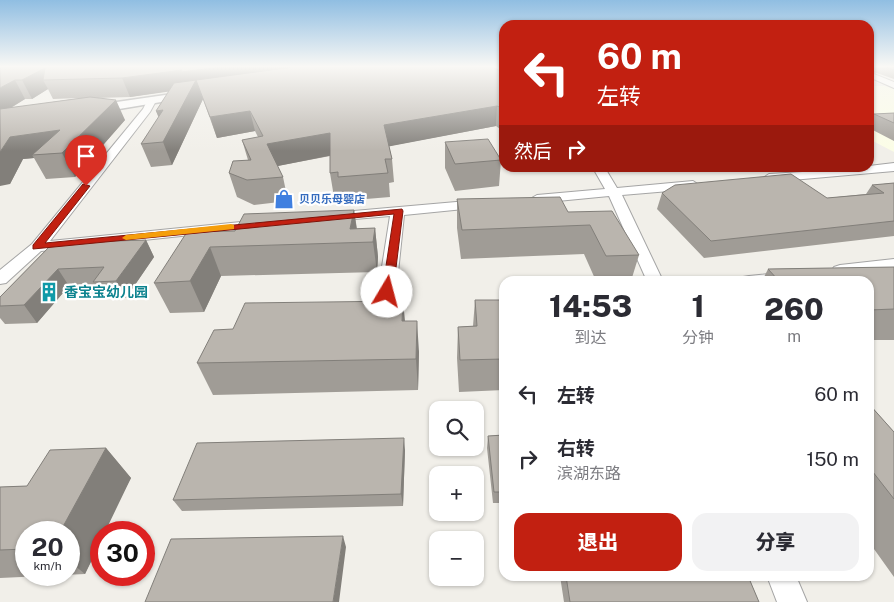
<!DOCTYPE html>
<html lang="zh">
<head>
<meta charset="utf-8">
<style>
	:root { --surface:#fff; --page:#f2f2f3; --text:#2b2b33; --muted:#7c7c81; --accent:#c22011 }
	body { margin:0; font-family:"Public Sans","Noto Sans SC",sans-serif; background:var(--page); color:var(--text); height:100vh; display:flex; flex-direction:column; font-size:19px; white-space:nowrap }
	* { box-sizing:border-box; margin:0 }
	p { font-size:16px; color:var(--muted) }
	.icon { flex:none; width:28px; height:28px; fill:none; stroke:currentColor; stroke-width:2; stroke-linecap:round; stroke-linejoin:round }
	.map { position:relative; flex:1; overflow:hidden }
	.sheet { position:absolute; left:499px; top:276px; width:375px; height:305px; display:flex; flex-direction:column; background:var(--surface); border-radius:15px; box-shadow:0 1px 4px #0004 }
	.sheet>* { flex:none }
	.top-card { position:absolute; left:499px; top:20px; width:375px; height:152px; border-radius:15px; box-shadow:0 1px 4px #0004; background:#c22011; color:#fff; overflow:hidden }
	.buttons { position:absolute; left:429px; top:401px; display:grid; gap:10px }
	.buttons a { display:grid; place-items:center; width:55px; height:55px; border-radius:10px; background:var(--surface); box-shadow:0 1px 4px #0004; font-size:25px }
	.speed { position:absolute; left:15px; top:521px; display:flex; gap:10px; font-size:25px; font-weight:700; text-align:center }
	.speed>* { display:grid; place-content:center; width:65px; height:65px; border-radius:50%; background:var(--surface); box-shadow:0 1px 4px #0004; line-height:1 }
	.speed small { font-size:12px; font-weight:400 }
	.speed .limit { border:8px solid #d22; background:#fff; color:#111 }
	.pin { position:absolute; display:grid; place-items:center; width:42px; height:42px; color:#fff; margin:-51px -21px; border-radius:50% 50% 50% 0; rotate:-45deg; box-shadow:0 0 5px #0007 }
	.pin .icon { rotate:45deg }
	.me { position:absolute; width:55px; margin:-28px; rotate:8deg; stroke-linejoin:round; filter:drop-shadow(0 0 4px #0008) }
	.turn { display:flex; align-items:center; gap:18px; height:105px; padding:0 15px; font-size:22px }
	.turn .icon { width:65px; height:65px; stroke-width:2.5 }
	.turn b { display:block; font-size:35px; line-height:42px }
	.then { display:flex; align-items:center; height:48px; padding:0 15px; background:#0003; gap:10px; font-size:19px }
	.eta { display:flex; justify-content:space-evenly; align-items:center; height:85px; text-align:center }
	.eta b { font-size:30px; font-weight:800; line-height:35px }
	.action { display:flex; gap:10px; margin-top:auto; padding:10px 15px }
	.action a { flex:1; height:58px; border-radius:15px; background:var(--accent); color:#fff; font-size:20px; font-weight:800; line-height:58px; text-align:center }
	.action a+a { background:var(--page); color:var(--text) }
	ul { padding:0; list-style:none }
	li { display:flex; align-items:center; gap:15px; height:65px; padding:0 15px }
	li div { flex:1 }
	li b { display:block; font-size:19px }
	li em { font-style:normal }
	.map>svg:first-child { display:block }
	.education { fill:#fbfde6 }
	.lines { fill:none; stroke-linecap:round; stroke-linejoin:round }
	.minor-casing { stroke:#a5a5a5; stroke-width:2 }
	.tertiary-casing { stroke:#a5a5a5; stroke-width:3 }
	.minor { fill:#fff; fill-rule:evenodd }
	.tertiary { fill:#fff; fill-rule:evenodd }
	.wall { fill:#a09c96; fill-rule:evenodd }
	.shaded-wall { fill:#827f7a }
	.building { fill:#bab5ae; stroke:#827f7a }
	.route { fill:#c22011; stroke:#7e150b }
	.slow { fill:#f59e0b }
	.labels { text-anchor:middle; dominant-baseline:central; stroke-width:4.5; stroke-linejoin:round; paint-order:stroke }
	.far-shop-label { font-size:11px; font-weight:bold; fill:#366cbe; stroke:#fff; text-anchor:start }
	.culture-label { font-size:14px; font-weight:bold; fill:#0d838f; stroke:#fff; text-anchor:start }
</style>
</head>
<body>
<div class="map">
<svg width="894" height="602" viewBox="0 0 894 602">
	<rect width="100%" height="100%" fill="#f1efe9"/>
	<!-- education -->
	<path class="education" d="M869,86H885L894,89V152L869,139Z"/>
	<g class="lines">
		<defs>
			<path id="minor" d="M869,72L894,82V88L869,77Z
				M151,98L156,101L150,112L50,241L260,220L265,221L267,224L265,227L41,251L6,283L0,284V270L32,244L143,109L148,99Z
				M894,163V171L769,182L763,178L769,174L869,168V166Z
				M593,168H605L617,188L693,181L699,185L693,189L622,195L663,281H647L609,196L537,203L530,199L537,195L605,189Z
				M479,200L486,204L484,207L404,215L396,292L393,296L387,297L381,296L378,292L390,216L331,221L324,217L331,213Z
				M894,259V269L840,275L834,273L832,270L834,267L840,265Z
				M787,272L793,273L795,277L793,281H741L743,277L749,276Z
				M767,576H796L807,602H777Z"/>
			<path id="tertiary" d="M193,91L199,94L197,96L89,114L83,110L89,106Z"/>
		</defs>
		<!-- minor casing -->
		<use href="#minor" class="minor-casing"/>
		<!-- tertiary casing -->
		<use href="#tertiary" class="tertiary-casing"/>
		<!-- minor -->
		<use href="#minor" class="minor"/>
		<!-- tertiary -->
		<use href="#tertiary" class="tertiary"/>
	</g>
	<!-- wall -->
	<path class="wall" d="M0,67L504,73V128L500,129L496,126L389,146L392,159L394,182L389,183L390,197L342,201L341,196L334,197L330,173V156L277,166L283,177L288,201L254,205L237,197L229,173L248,160L242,140L258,137L255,131L217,138L203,99L172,165L151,167L141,144L159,117L156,111L169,91L130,97L97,98L125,120L75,177L46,179L34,158L23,159L10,184ZM48,89L53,99L80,98L11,108L25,99H32Z
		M869,67H894V79L874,72L870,80H869Z
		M894,113V141L869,128V124L874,114Z
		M445,142L501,160L499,186L455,191L445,168Z
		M894,183V236L704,258L657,209L662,193L827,198L866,194L872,185Z
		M457,199L568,212L639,255L631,281H596L584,254L461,259L457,228Z
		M354,210L357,229L375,228L378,257L377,272L221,276L204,312L170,313L154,283L235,231Z
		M146,240L154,257L126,298L104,299L95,285L69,286L37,323L5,324L0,318V297L53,243Z
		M894,267V340H869V281H762L768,269Z
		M475,300H504V390L459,392L457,358L458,327L473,326Z
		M405,321L419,352L418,390L213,395L197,363L233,329Z
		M869,404L894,432V577L869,542Z
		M504,435V503H493L487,448L488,436Z
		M106,448L131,478L101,532V541L85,574L0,578V487L27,486ZM26,532H69V575H26Z
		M405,450L403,506L182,511L173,500Z
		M560,576H748L759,602H564Z"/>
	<!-- shaded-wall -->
	<path class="shaded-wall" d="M222,67H351L196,80L203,99L172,165L163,142L164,131L156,111L187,89L130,97L122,78L182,70Z
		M45,68L43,80L48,89L32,99L22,80Z
		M15,80L25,99L0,114V88Z
		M116,100L125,120L75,177L62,153L32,155L34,158L23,159L10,184L0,186V152L10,137L60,130Z
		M497,106L496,126L386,147L384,125Z
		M502,108H504V128L500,129Z
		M250,111L255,131L217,138L210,117Z
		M330,133L333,155L273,167L267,144Z
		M354,210L358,239L350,229Z
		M375,228L378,257L377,272L373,242Z
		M146,240L154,257L126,298L116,281Z
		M210,247L221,276L204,312L190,281Z
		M58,269L69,286L37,323L24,305Z
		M403,301L406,331L402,321Z
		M417,321L419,352L418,390L416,359Z
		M404,438L405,450L403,506L401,494Z
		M106,448L131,478L105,532H101V541L85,574L69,561V532H60Z
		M343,536L346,547L339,602H333Z"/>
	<!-- building -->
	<path class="building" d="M0,67H222L181,72L182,70L122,78L43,80L45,68L22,80H15L0,88Z
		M293,67H493L504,73V108H502L497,106L384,125L392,159H385L388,173L338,177V172L330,173V133L267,144L283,177L247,180L229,173L233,161L251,160L242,140L263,136L250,111L210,117L196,80L163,142L141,144L163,110L156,111L174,83Z
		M869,67H871V69L875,72H869Z
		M886,67H894V70Z
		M90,97L116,100L62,153L32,155L60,130L10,137L0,152V109Z
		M894,113V123L874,114Z
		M488,139L501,160L455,164L445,142Z
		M791,174L827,198L884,193L872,185L894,183V221L711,241L662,193L675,185Z
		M560,197L568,212L612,211L639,255L606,256L590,225L462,230L457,199Z
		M354,210L350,229L375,228L373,242L210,247L190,281L154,283L187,232L235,231L244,214Z
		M146,240L116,281L93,282L104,267L58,269L24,305L0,306V297L53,243Z
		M894,267V309L869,310V281H779L768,269Z
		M475,300H504V359L460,360L458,327L477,326Z
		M403,301L402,321H417L416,359L197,363L214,330L233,329L245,303Z
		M869,404L894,432V499L869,467Z
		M504,435V492H494L488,436Z
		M404,438L401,494L173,500L197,443Z
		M106,448L60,532H26V549L0,550V487L27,486L50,450Z
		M343,536L333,602H145L171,539Z
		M566,576H748L759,602H570Z"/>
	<!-- sky -->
	<linearGradient id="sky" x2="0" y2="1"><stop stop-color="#90bee2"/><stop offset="0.44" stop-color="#f9f8f5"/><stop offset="1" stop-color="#f9f8f5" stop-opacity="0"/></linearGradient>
	<rect width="894" height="151" fill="url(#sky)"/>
	<!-- route -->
	<path class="route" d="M83,184L90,186L45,243L402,209L403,211L393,292L387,296L382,292L394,214L33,249V245Z"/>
	<!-- slow -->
	<path class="slow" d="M231,224L234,225V229L126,240L122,238L126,235Z"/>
	<!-- icons -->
	<defs>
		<symbol id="shop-bare" viewBox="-9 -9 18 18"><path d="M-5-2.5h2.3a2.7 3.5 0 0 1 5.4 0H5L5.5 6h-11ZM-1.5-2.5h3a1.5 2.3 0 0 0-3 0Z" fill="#3f7fe0" stroke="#fff" stroke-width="2.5" paint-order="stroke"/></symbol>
		<symbol id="building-bare" viewBox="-9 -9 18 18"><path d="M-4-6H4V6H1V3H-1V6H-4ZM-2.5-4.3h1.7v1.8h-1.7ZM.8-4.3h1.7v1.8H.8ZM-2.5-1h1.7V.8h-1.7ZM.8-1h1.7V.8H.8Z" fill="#0f9aa8" stroke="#fff" stroke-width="2.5" paint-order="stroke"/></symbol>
	</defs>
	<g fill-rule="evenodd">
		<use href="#shop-bare" x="270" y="185" width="28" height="28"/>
		<use href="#building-bare" x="35" y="278" width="28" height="28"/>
	</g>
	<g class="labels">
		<!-- far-shop labels -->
		<g class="far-shop-label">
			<text x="299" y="199">贝贝乐母婴店</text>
		</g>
		<!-- culture labels -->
		<g class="culture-label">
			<text x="64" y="292">香宝宝幼儿园</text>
		</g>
	</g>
</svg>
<div class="buttons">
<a><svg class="icon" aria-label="search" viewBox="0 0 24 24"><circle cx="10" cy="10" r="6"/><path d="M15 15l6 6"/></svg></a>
<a>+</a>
<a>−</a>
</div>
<div class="speed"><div>20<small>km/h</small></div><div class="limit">30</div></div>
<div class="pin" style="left:86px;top:186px;background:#d93025"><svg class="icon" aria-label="arrive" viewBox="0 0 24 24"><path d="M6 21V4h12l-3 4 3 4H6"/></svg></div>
<svg class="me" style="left:387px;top:292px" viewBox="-20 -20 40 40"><circle r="19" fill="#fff"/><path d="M0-13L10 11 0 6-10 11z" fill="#c22011"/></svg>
<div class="top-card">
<div class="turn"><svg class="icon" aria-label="left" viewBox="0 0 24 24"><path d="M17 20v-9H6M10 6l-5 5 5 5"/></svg><div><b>60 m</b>左转</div></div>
<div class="then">然后<svg class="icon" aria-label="right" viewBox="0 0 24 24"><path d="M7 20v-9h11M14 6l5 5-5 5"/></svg></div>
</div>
<section class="sheet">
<div class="eta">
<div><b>14:53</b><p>到达</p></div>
<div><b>1</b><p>分钟</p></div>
<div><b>260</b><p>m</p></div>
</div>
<ul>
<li><svg class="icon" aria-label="left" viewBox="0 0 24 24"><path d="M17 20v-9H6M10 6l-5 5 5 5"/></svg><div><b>左转</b></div><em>60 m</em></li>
<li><svg class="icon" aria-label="right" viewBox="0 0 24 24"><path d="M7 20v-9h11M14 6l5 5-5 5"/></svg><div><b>右转</b><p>滨湖东路</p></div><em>150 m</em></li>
</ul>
<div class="action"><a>退出</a><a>分享</a></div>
</section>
</div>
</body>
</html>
